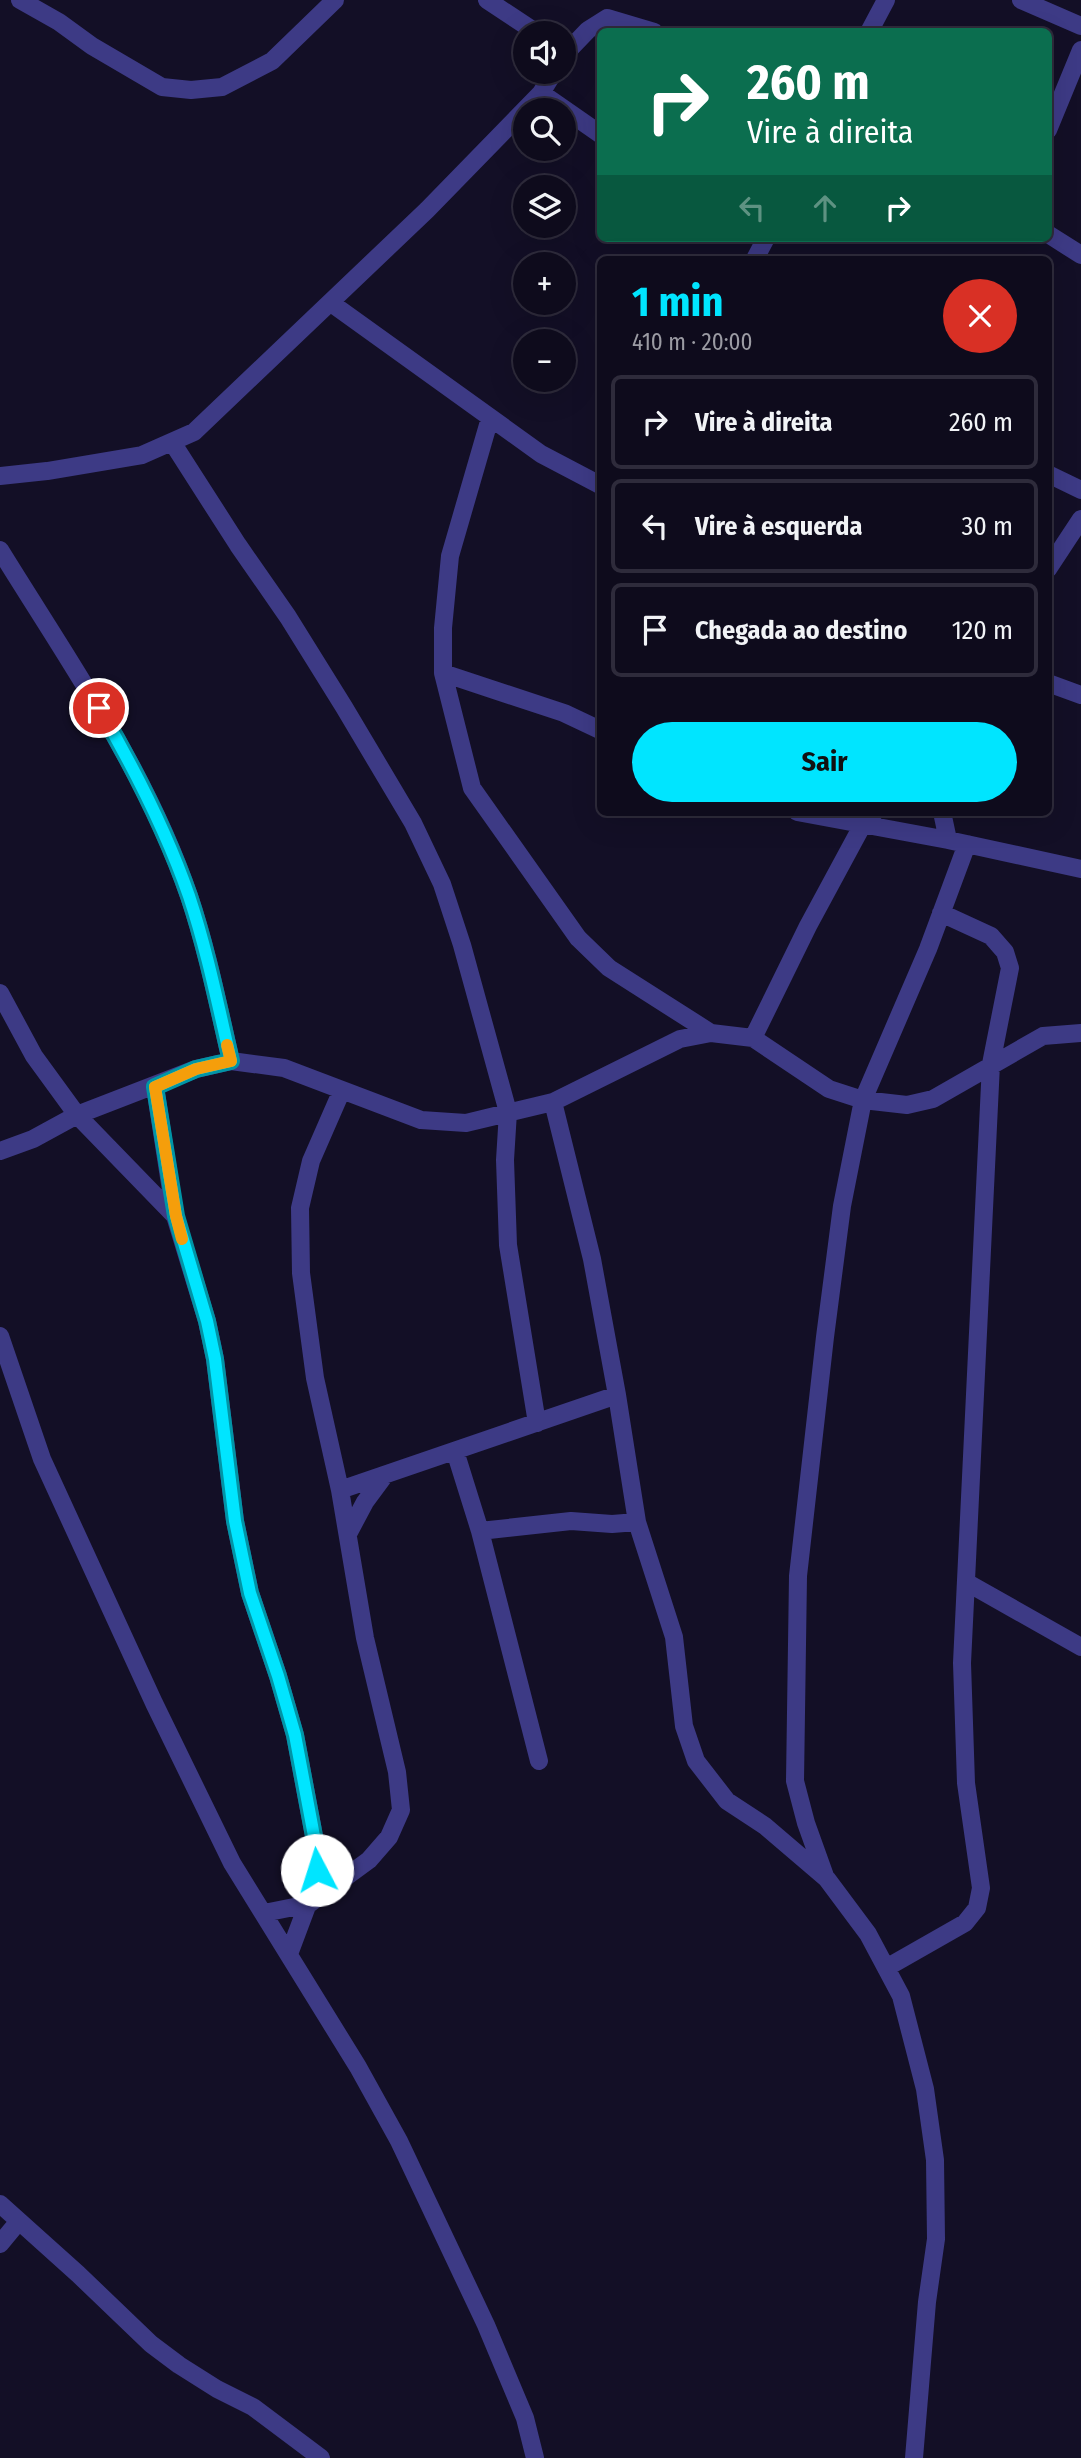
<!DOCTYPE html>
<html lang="pt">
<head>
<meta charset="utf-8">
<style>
	:root { --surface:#0e0b1c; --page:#171425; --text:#f1f3f6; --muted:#9b9ba3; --line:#2e2b3b; --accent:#00e5ff }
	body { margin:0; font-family:"Fira Sans Condensed",sans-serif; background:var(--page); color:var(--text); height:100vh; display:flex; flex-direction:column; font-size:26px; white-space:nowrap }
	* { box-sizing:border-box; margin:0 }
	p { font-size:23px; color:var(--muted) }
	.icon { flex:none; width:38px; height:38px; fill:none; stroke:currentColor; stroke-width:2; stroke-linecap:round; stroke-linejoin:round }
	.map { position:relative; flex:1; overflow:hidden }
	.side { position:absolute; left:597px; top:256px; width:455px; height:560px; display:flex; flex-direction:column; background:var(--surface); border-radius:10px; box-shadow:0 7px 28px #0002,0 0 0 2px var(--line) }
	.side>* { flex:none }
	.guide { position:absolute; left:597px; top:28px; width:455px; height:214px; border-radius:10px; box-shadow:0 7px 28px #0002,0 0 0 2px var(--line); background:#0b6e4f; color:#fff; overflow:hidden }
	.fabs { position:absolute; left:513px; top:21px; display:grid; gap:14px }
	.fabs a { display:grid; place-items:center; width:63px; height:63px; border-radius:50%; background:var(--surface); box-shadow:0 7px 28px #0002,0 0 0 2px var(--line); font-size:35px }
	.pin { position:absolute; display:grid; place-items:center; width:60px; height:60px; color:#fff; margin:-30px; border:4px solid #fff; border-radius:50%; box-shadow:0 2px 7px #0007 }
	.me { position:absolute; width:77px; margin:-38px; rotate:355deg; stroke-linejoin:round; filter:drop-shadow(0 0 5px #0008) }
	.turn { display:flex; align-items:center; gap:24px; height:147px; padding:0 35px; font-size:32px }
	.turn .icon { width:91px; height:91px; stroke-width:2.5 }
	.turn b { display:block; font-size:49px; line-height:60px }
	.lanes { display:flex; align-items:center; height:66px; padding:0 35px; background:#0003; justify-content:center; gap:35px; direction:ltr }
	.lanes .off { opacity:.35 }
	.round { display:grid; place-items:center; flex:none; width:74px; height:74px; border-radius:37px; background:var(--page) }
	.headline { display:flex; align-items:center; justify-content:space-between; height:119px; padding:0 35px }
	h1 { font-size:42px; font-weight:700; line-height:52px; color:var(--accent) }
	.action { display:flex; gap:14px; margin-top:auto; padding:14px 35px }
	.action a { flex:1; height:80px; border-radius:42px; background:var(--accent); color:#111; font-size:28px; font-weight:700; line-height:80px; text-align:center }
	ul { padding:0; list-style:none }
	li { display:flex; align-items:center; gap:21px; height:94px; margin:0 14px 10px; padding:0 21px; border:4px solid var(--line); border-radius:10px }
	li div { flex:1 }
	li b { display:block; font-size:26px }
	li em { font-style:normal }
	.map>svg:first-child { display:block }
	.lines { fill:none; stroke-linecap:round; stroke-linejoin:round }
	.minor { stroke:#3d3a85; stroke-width:18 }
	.route-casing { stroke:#0095a6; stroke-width:18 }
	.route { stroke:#00e5ff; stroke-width:12 }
	.slow { stroke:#f59e0b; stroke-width:12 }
</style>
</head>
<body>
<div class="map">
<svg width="1081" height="2458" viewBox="0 0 1081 2458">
	<rect width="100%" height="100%" fill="#130f26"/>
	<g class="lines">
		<!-- minor -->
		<path class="minor" d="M20,0L59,22L92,46L162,87L191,90L222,87L272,61L335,0
			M487,0L537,33
			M1021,0L1081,26
			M869,32L886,0
			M564,55L588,30L607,18L654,32
			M541,93L600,134
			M1048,130L1081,50
			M1048,234L1081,255
			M755,259L766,238
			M331,303L541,454L600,485
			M490,418L450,556L443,628V673L472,788L578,938L609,968L711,1033
			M172,442L238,545L288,617L344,707L413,823L442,884L462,945L508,1112L505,1160L508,1245L537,1423
			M1048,474L1081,490
			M0,476L47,471L142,455L194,432L427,210L541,93L554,72
			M0,550C69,662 146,770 189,896C207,949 218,1005 231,1061
			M1048,569L1081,519
			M443,673L564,713L600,730
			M1048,683L1081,695
			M797,812L948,840L1081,869
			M942,812L948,840
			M0,993L34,1056L77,1115L175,1216
			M753,1038L808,926L862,826L875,812
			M155,1087L175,1216L207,1321L215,1359L235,1521L250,1593L278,1676L295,1735L317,1852L313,1890L289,1954
			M553,1102L592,1259L617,1395L637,1522L674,1637L684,1726L696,1761L727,1801L765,1826L827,1879L868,1934L901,1996L925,2089L935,2160L936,2239L927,2302L914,2458
			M0,1151L33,1139L77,1115L196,1069L231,1061L284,1068L421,1120L466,1123L553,1102L680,1039L711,1033L753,1038L829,1089L863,1100L907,1105L933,1099L1043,1036L1081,1033
			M0,1336L42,1459L154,1703L232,1863L358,2067L399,2141L486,2325L525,2418L535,2458
			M455,1451L480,1531L539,1761
			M340,1490L617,1395
			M480,1531L571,1521L612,1524L637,1522
			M348,1534L365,1502L385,1475
			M966,1582L1081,1647
			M825,1876L806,1823L795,1781L798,1576L825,1337L842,1206L863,1100L928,949L967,844
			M264,1913L309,1904L369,1860L389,1837L401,1810L397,1772L365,1638L340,1490L315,1378L301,1273L300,1208L311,1161L342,1090
			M886,1968L965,1923L977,1908L981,1888L966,1783L962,1663L991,1064L1010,968L1005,952L991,936L941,913
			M0,2204L78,2274L151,2344L179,2365L217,2389L253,2407L321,2458
			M0,2244L19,2221"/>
	</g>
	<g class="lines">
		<defs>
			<path id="route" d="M99,708C134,768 166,830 189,896C207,950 218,1005 231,1061L196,1069L155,1087L176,1216L207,1321L215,1359L235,1521L250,1593L278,1676L295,1735L317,1852V1870"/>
		</defs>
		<!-- route casing -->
		<use href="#route" class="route-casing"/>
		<!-- route -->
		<use href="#route" class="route"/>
		<!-- slow -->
		<path class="slow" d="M182,1239L176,1216L155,1087L196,1069L231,1061L227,1045"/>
	</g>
</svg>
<div class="fabs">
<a><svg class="icon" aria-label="sound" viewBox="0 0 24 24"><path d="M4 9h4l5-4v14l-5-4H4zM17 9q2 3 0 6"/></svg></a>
<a><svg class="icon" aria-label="search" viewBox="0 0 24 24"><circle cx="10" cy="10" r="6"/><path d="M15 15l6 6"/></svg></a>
<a><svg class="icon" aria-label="layers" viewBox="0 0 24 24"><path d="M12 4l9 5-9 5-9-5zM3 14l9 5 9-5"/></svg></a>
<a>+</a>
<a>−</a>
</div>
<div class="pin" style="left:99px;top:708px;background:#d93025"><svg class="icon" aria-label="arrive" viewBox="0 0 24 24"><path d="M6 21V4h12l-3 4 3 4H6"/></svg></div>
<svg class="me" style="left:317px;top:1870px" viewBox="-20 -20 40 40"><circle r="19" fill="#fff"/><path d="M0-13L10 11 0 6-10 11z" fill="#00e5ff"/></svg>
<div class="guide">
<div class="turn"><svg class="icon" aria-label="right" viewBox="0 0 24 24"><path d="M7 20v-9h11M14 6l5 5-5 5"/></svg><div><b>260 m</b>Vire à direita</div></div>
<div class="lanes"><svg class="icon off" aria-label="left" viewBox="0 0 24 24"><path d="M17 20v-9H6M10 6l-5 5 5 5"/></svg><svg class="icon off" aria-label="ahead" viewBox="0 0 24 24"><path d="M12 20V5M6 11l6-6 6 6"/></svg><svg class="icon" aria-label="right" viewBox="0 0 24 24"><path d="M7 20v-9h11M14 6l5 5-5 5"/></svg></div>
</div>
<section class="side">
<div class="headline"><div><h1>1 min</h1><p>410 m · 20:00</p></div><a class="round" style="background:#d93025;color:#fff"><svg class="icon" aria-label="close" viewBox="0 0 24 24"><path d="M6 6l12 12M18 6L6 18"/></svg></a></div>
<ul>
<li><svg class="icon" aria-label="right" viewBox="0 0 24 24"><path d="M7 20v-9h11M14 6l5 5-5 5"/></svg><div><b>Vire à direita</b></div><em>260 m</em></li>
<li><svg class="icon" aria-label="left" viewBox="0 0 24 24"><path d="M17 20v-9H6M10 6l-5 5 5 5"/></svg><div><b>Vire à esquerda</b></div><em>30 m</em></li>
<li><svg class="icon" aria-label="arrive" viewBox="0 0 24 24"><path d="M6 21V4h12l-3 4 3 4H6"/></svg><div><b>Chegada ao destino</b></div><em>120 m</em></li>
</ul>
<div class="action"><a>Sair</a></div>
</section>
</div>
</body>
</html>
